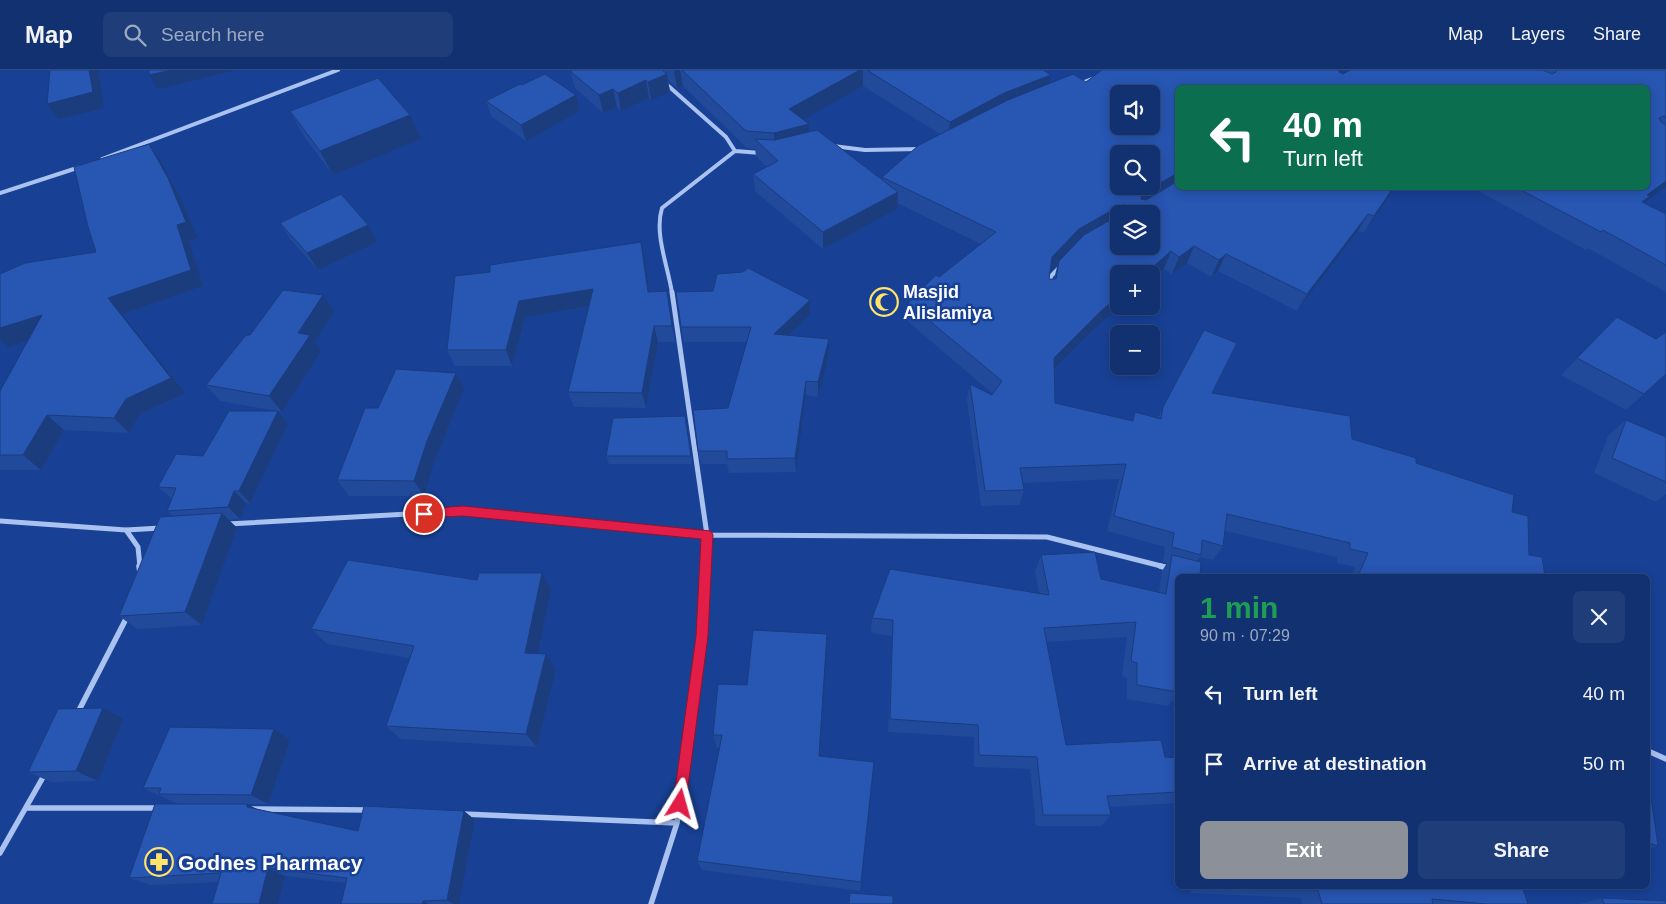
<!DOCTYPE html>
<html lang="en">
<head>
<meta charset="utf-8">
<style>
	:root { --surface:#123170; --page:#1f3d78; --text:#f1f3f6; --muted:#9ca9c3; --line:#314c83; --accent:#8c9099 }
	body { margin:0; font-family:Arial,sans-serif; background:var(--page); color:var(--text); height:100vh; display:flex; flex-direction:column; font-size:19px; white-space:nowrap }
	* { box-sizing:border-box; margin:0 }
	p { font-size:16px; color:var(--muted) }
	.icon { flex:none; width:28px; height:28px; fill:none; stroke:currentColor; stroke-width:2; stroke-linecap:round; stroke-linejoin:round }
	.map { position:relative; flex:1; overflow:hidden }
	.side { position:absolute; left:1175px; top:504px; width:475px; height:315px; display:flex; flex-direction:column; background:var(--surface); border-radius:8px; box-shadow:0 2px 12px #0003,0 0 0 1px var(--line) }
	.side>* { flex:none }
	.banner { position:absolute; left:1175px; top:15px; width:475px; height:105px; border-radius:8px; box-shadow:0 2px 12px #0003,0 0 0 1px var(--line); background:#0b6e4f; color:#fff; overflow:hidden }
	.buttons { position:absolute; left:1110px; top:15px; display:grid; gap:10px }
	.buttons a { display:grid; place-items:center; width:50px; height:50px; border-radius:8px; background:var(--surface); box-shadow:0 2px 12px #0003,0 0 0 1px var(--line); font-size:25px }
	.pin { position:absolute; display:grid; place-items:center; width:42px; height:42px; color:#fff; margin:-21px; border:2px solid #fff; border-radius:50%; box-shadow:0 1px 5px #0007 }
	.me { position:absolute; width:55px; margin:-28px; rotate:8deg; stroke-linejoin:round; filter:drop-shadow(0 0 4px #0008) }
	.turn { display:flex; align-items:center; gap:18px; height:105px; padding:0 25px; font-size:22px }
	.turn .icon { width:65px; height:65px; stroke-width:2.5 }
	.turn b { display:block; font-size:35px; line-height:42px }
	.round { display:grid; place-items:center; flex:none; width:52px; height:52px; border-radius:8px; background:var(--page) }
	.headline { display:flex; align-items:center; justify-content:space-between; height:85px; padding:0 25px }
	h1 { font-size:30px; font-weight:700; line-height:38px; color:#1e9e55 }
	.cta { display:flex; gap:10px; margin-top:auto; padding:10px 25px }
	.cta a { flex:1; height:58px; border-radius:8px; background:var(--accent); color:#fff; font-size:20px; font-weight:700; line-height:58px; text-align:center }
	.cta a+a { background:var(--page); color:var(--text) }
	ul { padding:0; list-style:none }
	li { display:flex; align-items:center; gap:15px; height:70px; padding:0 25px }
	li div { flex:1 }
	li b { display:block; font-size:19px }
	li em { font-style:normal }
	header { display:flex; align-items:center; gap:30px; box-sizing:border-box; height:70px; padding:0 25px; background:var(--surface); border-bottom:1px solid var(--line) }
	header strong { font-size:24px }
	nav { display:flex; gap:28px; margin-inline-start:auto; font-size:18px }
	.search { width:350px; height:45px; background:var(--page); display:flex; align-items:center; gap:12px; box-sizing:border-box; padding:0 18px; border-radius:8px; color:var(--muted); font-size:19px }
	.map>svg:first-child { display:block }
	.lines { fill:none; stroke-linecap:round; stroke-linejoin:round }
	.minor-far2 { stroke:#aac2f0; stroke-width:4 }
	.minor-far1 { stroke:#aac2f0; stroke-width:5 }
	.minor { stroke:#aac2f0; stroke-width:5.5 }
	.wall { fill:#224a9a; fill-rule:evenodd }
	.shaded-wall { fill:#1b3c7d }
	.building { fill:#2756b3; stroke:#1b3c7d; fill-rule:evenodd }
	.route { fill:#e11d48; stroke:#92132f }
	.labels { text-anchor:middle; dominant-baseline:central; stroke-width:5; stroke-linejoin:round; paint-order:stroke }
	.poi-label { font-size:18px; font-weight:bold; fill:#fff; stroke:#184195; text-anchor:start }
	.near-poi-label { font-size:21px; font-weight:bold; fill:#fff; stroke:#184195; text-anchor:start }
</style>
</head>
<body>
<header>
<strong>Map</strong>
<div class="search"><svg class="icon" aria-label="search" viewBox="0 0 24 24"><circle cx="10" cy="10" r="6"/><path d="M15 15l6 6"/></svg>Search here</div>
<nav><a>Map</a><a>Layers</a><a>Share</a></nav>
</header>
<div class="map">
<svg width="1666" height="834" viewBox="0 0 1666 834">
	<rect width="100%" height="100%" fill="#184195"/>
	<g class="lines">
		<!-- minor-far2 -->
		<path class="minor-far2" d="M665,13L726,67L735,81L662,138C654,164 668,196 672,223
			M1079,14L1097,7
			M833,76L865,80L920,79
			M735,81L761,83
			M102,89L338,0
			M0,123L80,97
			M1050,215L1051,206L1060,197"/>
		<!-- minor-far1 -->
		<path class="minor-far1" d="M672,222L707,465L705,497
			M0,451L126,460L161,458
			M227,454L463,441L707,465L1047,467L1165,497
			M126,460L138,477L140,497"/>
		<!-- minor -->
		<path class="minor" d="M139,496L140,503
			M1160,496L1171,499
			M77,644L128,545
			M1648,681L1666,689
			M28,738H160
			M251,739L370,740
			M463,744L677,753
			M0,783L46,702
			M651,834L677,753L702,566L705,496"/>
	</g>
	<!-- wall -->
	<path class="wall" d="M572,0H1043L1051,5L1049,13L1086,12L1102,0H1666V117L1645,133L1666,144V222L1588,178L1586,180L1473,118H1648L1178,18V118H1395L1364,163L1358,161L1297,241L1218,201L1211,207L1187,193L1172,204L1164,199L1151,210V204L1119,236H1121L1095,258L1054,299L1055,333L1132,351L1135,342L1158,348L1163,337L1212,323L1352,369L1416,393L1512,442L1529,485L1545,506H1351L1355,497L1337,493V487L1225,461L1223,476L1213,490L1200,487L1197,491L1178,506V624L1168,636L1127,629V608L1122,606L1127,567L1047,572L1066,675L1178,688V733L1109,737L1111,745L1102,756H1036L1030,699L974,697V667L888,662L892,566L871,563L872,548L1039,523L1035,502L1041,485L1101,509L1159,522L1162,501L1167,493L1163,492L1165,477L1107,461L1119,409L1022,413L1024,420L1019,435L981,436L967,330L970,314L992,325L993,324L906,250L908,233L981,174L897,133V139L823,179L755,121L753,104L767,97L756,86L755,79L747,78L683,16L677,18L668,10L670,22L651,30L649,28L621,41L617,37L603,43L575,18L570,1ZM863,16L940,64L882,107V110L809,62L803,49ZM1119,144H1151L1119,176ZM1058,193L1054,209H1049L1050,202Z
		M522,15L576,25L580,41L526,71L492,47L486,31Z
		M290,41L421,69L333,105L303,65Z
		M161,91L179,125L198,168L189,171L203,216L122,244L185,323L140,344L129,363L64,360L41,400H0V321L28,270L8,277L96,182Z
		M280,153L377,172L318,200L291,170Z
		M645,188L649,222L670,237L675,272H658L646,338L574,337L568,322L589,237L525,247L512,296H455L447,280Z
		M810,230V245L789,266L829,284L818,327L806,325L796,402L729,403L727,394H701L698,381L728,338L747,272H684L681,257Z
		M334,242L315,271L321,281L282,342L220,331L206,315L250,265Z
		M1617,247L1656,269L1666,304L1626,340L1561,305Z
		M464,319L436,387L424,426H349L337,410L378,338Z
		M278,341L288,354L250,433H246L240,449L229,450L237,458L202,555L137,559L119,546L173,446L167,441L172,429L158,417L203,386Z
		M685,346L692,394H609L606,386Z
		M1626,350L1666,367V424L1656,432L1594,403L1608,366Z
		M542,503L551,519L538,584L556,599L537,677L401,669L386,656L409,588L327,574L311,559L477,510Z
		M827,580L820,686L874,692L860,821L702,800L697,791L720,678H717L713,665L747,615Z
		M123,649L98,711L51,712L28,702Z
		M274,659L290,670L268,734H178L143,718Z
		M1648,706L1658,776L1648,779Z
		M247,734L256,739L358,761L464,741L475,750L459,834H341L346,813L285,806L278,834H212L218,812L151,815L129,808Z
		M1190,816H1522L1528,834H1302L1301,828L1191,823Z
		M1602,828L1666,834H1579Z"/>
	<!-- shaded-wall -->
	<path class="shaded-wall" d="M89,0H98L104,38L59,49L47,34Z
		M172,0H235L158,19L149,5Z
		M676,0H680L683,16L677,18L674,1Z
		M860,0H863V16L790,57L789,39Z
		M1338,0H1358L1331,15Z
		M667,4L670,22L651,30L648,12Z
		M1051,5L1047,22L948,69L950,52L1004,23Z
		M646,10L649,28L621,41L618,23Z
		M613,19L617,37L603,43L599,25Z
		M576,25L580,41L526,71L521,55Z
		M410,45L421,69L333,105L320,81Z
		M809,54V72L775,80L774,63Z
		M149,74L161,91L179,125L198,168L189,171L203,216L122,244L185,323L140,344L129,363L114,348L108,228L177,155Z
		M1178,103V116L1136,141L1142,123Z
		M1666,111V117L1643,134L1634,144L1647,125Z
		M1393,118H1395L1364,163L1374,146Z
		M898,122L897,139L823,179V162Z
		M1123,134L1120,144H1119V147L1074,176L1048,204L1052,187L1079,159Z
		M1368,144L1358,161L1297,241L1307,224Z
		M368,155L377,172L318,200L307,183Z
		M641,172L645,188L651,238L648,222Z
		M1194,176L1187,193L1172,204L1179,187Z
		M1171,181L1164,199L1151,210V204H1145Z
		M1226,184L1218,201L1211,207L1219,190Z
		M593,219L598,235L525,247L512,296L506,280L519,231Z
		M667,221L670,237L675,272L672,256Z
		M323,225L334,242L315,271L321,281L282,342L269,326L298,263Z
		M1119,226V236H1121L1095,258L1049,304L1054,288L1101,241Z
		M810,230V245L775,279L774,264Z
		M42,245L57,261L8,277L0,269V258Z
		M654,256L658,272L646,338L642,323Z
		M829,269V284L818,327V312Z
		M456,303L464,319L436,387L424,426L414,411L427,371Z
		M806,311V325L796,402L795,388Z
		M278,341L288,354L250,433L239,421Z
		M47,345L64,360L41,400L23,385Z
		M685,346L687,354L692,394L691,386Z
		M234,421L246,433L240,449L228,437Z
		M222,443L237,458L202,555L185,542Z
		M542,503L551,519L535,598L525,583Z
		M827,564V580L819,698V686Z
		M546,584L556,599L537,677L526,664Z
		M103,638L123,649L98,711L76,701Z
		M274,659L290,670L268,734L251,725Z
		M247,734L265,743L247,737Z
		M464,741L475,750L459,834H454L447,830Z
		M268,798L285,806L278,834H259Z
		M423,831L429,834H422Z"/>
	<!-- building -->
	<path class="building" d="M50,0H89L93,22L47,34Z
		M149,0H172L149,5Z
		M572,0H662L667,4L648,12L646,10L618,23L613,19L599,25L570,1Z
		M682,0H860L789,39L809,54L774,63L746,61Z
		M867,0H1043L1051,5L1004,23L950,52Z
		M1102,0H1339V2L1343,4L1350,0H1543L1552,4L1556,2V0H1666V47L1664,46L1659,48L1661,52L1666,55V111L1647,125L1650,126L1642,132L1666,144V195L1603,160L1601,162L1517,118H1648V18H1178V103L1142,123L1141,129L1146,130L1178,111V118H1393L1374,146L1368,144L1307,224L1226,184L1219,190L1194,176L1179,187L1171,181L1145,204H1119V226L1101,241L1054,288L1055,333L1133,351L1135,342L1161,349L1163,337L1204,260L1237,273L1212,323L1350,346L1352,369L1416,388V393L1514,425L1512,442L1528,446L1529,485L1542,487L1545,506H1358L1368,483L1350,479V473L1227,444L1223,476L1202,470L1201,485L1172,477L1174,463L1114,446L1126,394L1020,398L1024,420L985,421L970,314L992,325L1002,311L908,233L936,205L939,207L996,162L882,107L919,75L1008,30L1073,4L1086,12ZM1119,24H1151V56H1119ZM1119,84H1151V116H1119ZM1123,134L1127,135V141L1121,144H1151V176H1119V145L1084,165L1059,191L1056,209H1049L1052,187L1079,159Z
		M545,4L576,25L521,55L486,31L520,14L522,15Z
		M378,8L410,45L320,81L290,41Z
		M817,60L898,122L823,162L753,104L778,91L755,69L775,70Z
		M149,74L168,108L186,152L177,155L191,200L108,228L171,308L126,329L114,348L47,345L23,385H0V321L42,245L0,258V204L25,193L96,182L88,157L74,97Z
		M341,124L368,155L307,183L280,153Z
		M641,172L648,222L667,221L672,256H654L642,323L568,322L593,219L519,231L506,280H447L455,206L490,202V195Z
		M748,198L810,230L774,264L829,269L818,312L806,311L795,388L727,389V381H698L693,340L728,338L751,257H681L676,222L713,221L717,204L743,202Z
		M283,220L323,225L298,263L310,265L269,326L206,315L246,265H250Z
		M1617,247L1656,269L1666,262V304L1644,324L1577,288Z
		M396,299L456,303L427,371L414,411L337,410L365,338H378Z
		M229,341H278L239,421H234L228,437L167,441L176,418L158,417L176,384L203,386Z
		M685,346L691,386H606L613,348Z
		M1626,350L1666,367V412L1612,388Z
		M222,443L185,542L119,546L160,447Z
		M1095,482L1101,509L1166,524L1172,485L1201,492L1200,506H1178V622L1137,615V593L1131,591L1136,552L1044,558L1066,675L1161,670L1165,687L1178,688V722L1107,726L1111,745H1043L1037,687L979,685L978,655L890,649L893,550L872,548L890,499L1049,525L1041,485Z
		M348,490L477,510L479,503H542L525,583L546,584L526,664L386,656L414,576L311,559Z
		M753,560L827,564L819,686L874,692L861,812L697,791L722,665H713L718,614L747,615Z
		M103,638L76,701L28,702L58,639Z
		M170,657L274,659L251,725L159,724L161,718H143Z
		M1648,706L1658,776L1648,773Z
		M155,734H247V737L358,761L364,736L464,741L447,830L423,831L422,834H341L347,808L268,798L259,834H212L221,803L129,808Z
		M1238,816H1522L1528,834H1487L1432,829L1433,834H1322L1318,820Z
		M850,823L893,826V834H849Z
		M1602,828L1666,831V834H1604Z"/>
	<!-- route -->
	<path class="route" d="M463,436L711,461L713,465L708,566L685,739L680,741L675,739L673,734L696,566L701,469L463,446L424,448L418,444L424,439Z"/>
	<!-- icons -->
	<defs>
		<symbol id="mosque-ring" viewBox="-11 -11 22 22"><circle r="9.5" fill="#184195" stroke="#ffe469" stroke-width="1.5"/><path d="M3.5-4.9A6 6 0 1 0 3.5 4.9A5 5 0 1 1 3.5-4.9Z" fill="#ffe469"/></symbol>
		<symbol id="pharmacy-ring" viewBox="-11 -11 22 22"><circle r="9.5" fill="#184195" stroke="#ffe469" stroke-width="1.5"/><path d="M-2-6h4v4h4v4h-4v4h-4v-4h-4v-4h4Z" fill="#ffe469"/></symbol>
	</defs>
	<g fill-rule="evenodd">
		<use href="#mosque-ring" x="868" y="216" width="32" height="32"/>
		<use href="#pharmacy-ring" x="143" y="776" width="32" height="32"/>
	</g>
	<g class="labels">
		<!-- poi labels -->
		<g class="poi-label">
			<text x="903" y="222">Masjid<tspan x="903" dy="21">Alislamiya</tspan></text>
		</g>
		<!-- near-poi labels -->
		<g class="near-poi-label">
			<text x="178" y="792">Godnes Pharmacy</text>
		</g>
	</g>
</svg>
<div class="buttons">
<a><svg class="icon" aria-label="sound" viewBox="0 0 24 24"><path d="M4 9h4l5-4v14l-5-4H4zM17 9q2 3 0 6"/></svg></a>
<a><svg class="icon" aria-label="search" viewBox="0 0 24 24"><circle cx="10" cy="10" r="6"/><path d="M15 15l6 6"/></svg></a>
<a><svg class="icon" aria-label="layers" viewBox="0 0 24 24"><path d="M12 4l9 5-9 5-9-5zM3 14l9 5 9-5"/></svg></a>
<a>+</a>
<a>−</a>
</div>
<div class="pin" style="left:424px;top:444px;background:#d93025"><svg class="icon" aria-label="arrive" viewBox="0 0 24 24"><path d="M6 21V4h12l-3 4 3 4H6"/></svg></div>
<svg class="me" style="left:680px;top:734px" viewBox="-20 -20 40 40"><path d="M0-17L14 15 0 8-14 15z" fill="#e11d48" stroke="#fff" stroke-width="4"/></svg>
<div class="banner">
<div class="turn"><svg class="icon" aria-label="left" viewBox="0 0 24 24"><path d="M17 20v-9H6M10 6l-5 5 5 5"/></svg><div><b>40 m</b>Turn left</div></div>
</div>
<section class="side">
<div class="headline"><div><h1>1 min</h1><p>90 m · 07:29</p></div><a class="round"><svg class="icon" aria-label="close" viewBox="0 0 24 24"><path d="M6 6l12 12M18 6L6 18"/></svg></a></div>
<ul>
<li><svg class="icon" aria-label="left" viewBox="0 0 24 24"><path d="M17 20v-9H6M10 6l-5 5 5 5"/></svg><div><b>Turn left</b></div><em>40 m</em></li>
<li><svg class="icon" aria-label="arrive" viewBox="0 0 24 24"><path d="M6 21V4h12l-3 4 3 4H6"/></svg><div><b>Arrive at destination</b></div><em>50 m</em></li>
</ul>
<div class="cta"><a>Exit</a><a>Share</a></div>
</section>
</div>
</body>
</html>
